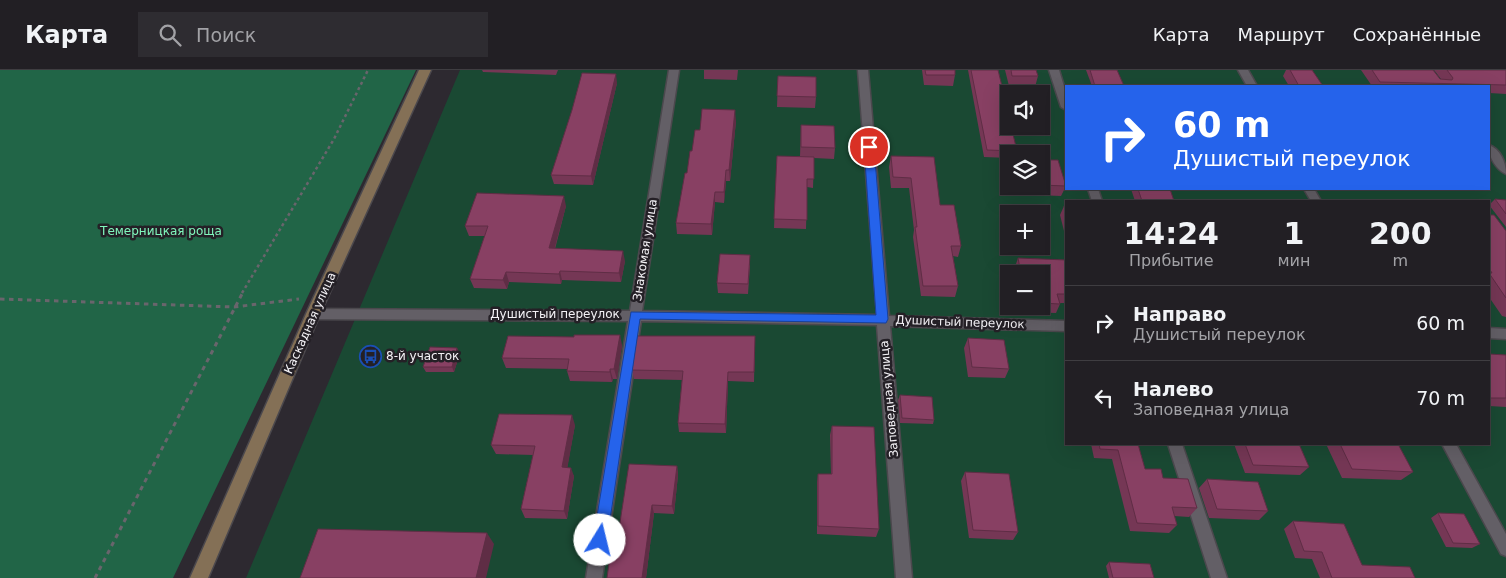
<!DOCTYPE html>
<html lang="ru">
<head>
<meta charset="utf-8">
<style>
	:root { --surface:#221f24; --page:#2e2c31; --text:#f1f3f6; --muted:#a2a2a6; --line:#3f3d41 }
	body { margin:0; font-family:"DejaVu Sans",sans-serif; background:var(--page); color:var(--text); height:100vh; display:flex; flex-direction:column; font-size:19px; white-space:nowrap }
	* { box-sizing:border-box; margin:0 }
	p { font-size:16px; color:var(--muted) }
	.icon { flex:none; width:28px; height:28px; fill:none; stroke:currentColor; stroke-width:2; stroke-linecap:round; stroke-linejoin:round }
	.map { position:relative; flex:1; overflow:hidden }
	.sheet { position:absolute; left:1065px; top:130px; width:425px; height:245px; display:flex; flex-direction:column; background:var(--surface); border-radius:0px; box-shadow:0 5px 20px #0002,0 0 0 1px var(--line) }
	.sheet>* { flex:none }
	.top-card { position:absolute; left:1065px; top:15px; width:425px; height:105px; border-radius:0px; box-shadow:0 5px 20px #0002,0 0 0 1px var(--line); background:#2563eb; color:#fff; overflow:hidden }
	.controls { position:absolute; left:1000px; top:15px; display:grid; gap:10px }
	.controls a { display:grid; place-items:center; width:50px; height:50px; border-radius:0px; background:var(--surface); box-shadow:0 5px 20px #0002,0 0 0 1px var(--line); font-size:25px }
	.pin { position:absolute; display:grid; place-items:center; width:42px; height:42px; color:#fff; margin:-21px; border:2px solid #fff; border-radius:50%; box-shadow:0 1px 5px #0007 }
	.me { position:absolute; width:55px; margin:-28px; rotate:9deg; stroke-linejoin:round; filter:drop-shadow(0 0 4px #0008) }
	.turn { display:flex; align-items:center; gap:18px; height:105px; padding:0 25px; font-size:22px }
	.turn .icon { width:65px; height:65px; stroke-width:2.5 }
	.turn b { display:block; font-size:35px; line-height:42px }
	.eta { display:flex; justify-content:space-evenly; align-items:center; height:85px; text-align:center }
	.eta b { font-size:30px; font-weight:700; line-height:35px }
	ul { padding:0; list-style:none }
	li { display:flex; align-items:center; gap:15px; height:75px; padding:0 25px; border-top:1px solid var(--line) }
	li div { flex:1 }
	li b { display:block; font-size:19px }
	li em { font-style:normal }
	header { display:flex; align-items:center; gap:30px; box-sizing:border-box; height:70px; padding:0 25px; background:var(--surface); border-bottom:1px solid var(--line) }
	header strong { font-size:24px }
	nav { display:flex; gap:28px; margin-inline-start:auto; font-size:18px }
	.search { width:350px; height:45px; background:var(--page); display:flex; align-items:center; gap:12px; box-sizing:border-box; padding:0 18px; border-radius:0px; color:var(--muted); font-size:19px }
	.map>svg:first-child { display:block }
	.green { fill:#1a4933; fill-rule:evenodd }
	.forest { fill:#216547 }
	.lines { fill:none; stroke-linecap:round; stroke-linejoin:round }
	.lane-casing { stroke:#4b484d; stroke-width:3 }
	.secondary-casing { stroke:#4b484d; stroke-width:3 }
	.path-far1 { stroke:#69656c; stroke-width:2.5; stroke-dasharray:3 3; stroke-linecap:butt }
	.path { stroke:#69656c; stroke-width:3; stroke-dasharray:4.5 4.5; stroke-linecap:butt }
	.lane { fill:#635f66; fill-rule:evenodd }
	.secondary { fill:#847056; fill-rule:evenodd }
	.wall { fill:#753755 }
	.shaded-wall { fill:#5f2d45 }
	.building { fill:#884063; stroke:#5f2d45 }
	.route { fill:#2563eb; stroke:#184099 }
	.labels { text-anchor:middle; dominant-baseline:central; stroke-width:5; stroke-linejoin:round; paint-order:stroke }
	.park-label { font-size:12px; fill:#80f6bc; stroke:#242026 }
	.street-label { font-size:12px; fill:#f4f2f6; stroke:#242026 }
	.poi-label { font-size:12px; fill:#f4f2f6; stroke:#242026; text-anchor:start }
</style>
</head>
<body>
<header>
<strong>Карта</strong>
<div class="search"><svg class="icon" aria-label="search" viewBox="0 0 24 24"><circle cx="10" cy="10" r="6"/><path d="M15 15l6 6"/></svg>Поиск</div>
<nav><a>Карта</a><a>Маршрут</a><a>Сохранённые</a></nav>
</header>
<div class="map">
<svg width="1506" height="508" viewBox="0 0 1506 508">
	<rect width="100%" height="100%" fill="#2d2930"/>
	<!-- green -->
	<path class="green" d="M460,0H1506V508H246ZM1066,16H1489V119H1066ZM1009,24H1041V56H1009ZM1009,84H1041V116H1009ZM1066,131H1489V374H1066ZM1009,144H1041V176H1009ZM1009,204H1041V236H1009Z"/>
	<!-- forest -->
	<path class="forest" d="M0,0H416L173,508H0Z"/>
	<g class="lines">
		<defs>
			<path id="lane" d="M669,0H679L642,241L877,245L858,0H868L889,246L1066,251V261L890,256L912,508H896L877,255L641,251L602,508H586L628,251L313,249L309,247L307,244L309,241L313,239L630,241Z
				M1049,0H1059L1066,23V40L1061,37Z
				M1238,0H1248L1257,16H1247Z
				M1489,75C1500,79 1506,92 1506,104C1495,99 1488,85 1489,75Z
				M1088,119H1098L1102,131H1092Z
				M1304,119H1314L1321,131H1311Z
				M1489,258L1506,259V269L1489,268Z
				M1168,374H1182L1227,508H1211Z
				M1442,374H1456L1506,464V486L1501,484Z"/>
			<path id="secondary" d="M419,0H431L320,244L208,508H190L306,244Z"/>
		</defs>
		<!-- lane casing -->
		<use href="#lane" class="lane-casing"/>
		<!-- secondary casing -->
		<use href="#secondary" class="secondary-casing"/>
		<!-- path-far1 -->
		<path class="path-far1" d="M242,223L334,69L368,0"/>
		<!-- path -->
		<path class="path" d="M0,229L234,237L299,229
			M95,508L243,222"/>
		<!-- lane -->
		<use href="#lane" class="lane"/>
		<!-- secondary -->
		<use href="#secondary" class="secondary"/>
	</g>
	<!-- wall -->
	<path class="wall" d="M482,0H558L556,5L483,2Z
		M704,0H738L737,10L704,9Z
		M922,0H955V5L953,16L924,15Z
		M968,0H998L1017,81L1016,84H1009V88L984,87Z
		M1005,0H1036L1038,6L1035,17L1009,16Z
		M1086,0H1117L1124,16H1092Z
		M1286,0H1312L1323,16H1289L1283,6Z
		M1361,0H1433L1440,9H1441L1434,0H1506V24L1489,23V16H1372Z
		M778,6L816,27L815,38L777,37Z
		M617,13L593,115L554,114L551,105Z
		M736,51L730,111H726L724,133L715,132L712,165L677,164L676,153L687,103L692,81L700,60Z
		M801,55L835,78L834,89L814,88L813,118L807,117L806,159L774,158L777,86H800Z
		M891,86L940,135L961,176L958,187L953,186L958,216L955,227L921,226L913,167L914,160L909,118H891L889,97Z
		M1041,90L1066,116L1061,126L1034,125L1032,116H1041Z
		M1131,119H1170L1174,131H1135Z
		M1495,129L1506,130V157L1489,135Z
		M566,136L555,179L625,191L621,212L562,210L561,214L509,212L507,219L474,218L470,209L485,166H469L465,156Z
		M1064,136H1066V169L1060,145Z
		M1489,145L1506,161V247L1502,246L1489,227Z
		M1018,188L1066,190V233H1059L1060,234L1056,243L1024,242L1022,236H1041V204H1016L1015,197Z
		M750,195L748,224L718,223L717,213Z
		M755,266L754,312L728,311L726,363L679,362L678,353L682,310L634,309L632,300Z
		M968,268L1009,299L1005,308L968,307L964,278Z
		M622,275L617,309H613L612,312L570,311L567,301L568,299L506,298L502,288Z
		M460,283L454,302H426L423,297Z
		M1489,284L1506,285V337L1489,336Z
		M900,325L934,350L933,354L900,353L898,330Z
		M575,355L567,398L574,406L567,449L525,448L521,439L533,385L496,384L491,375Z
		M832,356L879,459L876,467L817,464V412L818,404H831L830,365Z
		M1091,374H1138L1145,399L1163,408L1197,438L1189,447L1174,446L1177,455L1169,463L1130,461L1112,389L1094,388Z
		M1234,374H1299L1309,397L1300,405L1245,403Z
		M1326,374H1398L1413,402L1401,410L1342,408Z
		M677,396L678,405L674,444L654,443L646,508H607L617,472Z
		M965,402L1018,462L1013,470L969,468L961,411Z
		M1207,409L1268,441L1259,450L1209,448L1199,418Z
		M1438,443L1480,474L1472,478L1446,477L1431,448Z
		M1293,451L1362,495L1415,508H1320L1312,489L1295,488L1284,459Z
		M1109,492L1154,508H1109L1106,496Z"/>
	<!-- shaded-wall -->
	<path class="shaded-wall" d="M616,4L617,13L593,115L591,106Z
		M735,40L736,51L730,111L729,100Z
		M726,100V111L724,133V122Z
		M715,122V132L712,165L711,154Z
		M564,126L566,136L552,188L549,178Z
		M623,181L625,191L621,212L619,203Z
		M560,201L562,210L561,214L559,204Z
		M506,202L509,212L507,219L503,210Z
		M620,265L622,275L617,309L614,299Z
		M457,278L460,283L454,302L452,297Z
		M610,299L613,309L612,312L610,302Z
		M728,302V311L726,363L725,354Z
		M572,345L575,355L566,406L562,397Z
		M677,396L678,405L674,444L672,436Z
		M571,398L574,406L567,449L564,441Z
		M652,435L654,443L646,508H642Z
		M487,463L494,474L486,508H476Z"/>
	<!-- building -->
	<path class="building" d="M925,0H955V5H926Z
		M971,0H998L1009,45V56H1011L1017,81L987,80Z
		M1011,0H1036L1038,6H1012Z
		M1090,0H1117L1124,16H1095Z
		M1290,0H1312L1323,16H1299Z
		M1372,0H1433L1440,9L1452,10L1453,8L1447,0H1506V15L1380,12Z
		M582,3L616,4L591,106L551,105L572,40Z
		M778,6L816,7V27L777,26Z
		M702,39L735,40L729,100H726L724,122H715L711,154L676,153L685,103H687L690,81H692L695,60H700Z
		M801,55L834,56L835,78L801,77Z
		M777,86L814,87V109H807V150L774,149Z
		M891,86L934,87L940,135H954L961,176H951L958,216H923L915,157H917L911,108L893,107Z
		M1041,90H1058L1066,116L1041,115Z
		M1138,119H1170L1174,131H1142Z
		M477,123L564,126L549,178L623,181L619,203L560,201L559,204L506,202L503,210L470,209L488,156H465Z
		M1495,129L1506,130V144Z
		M1064,136H1066V146Z
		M1489,145H1494L1506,161V228L1489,203H1492L1489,198Z
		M720,184L750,185L748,214L717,213Z
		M1018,188L1066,190V224H1057L1060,234L1041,233V204H1021Z
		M574,265H620L614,299H610V302L567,301L569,289L502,288L508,266L574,267Z
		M637,266H755L754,302H728L725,354L678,353L683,301L632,300Z
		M968,268L1004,270L1009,299L972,297Z
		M430,277L457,278L452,297H423Z
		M1489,284L1506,285V328H1489Z
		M900,325L932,327L934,350L902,348Z
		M499,344L572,345L562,397L571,398L564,441L521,439L535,376L491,375Z
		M832,356L874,357L879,459L818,456V404H832Z
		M1099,374H1138L1145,399H1161L1163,408L1188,409L1197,438L1172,437L1177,455L1137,453L1118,380L1100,379Z
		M1245,374H1299L1309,397L1253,395Z
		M1340,374H1398L1413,402L1352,399Z
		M629,394L677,396L672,436L652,435L642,508H607L612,471L617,472Z
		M965,402L1009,404L1018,462L973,460Z
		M1207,409L1258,412L1268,441L1217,439Z
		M1438,443L1464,444L1480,474L1453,473Z
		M1293,451L1344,454L1362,495L1410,497L1415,508H1332L1322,482L1304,481Z
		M318,459L487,463L476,508H300Z
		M1109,492L1150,494L1154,508H1113Z"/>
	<!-- route -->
	<path class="route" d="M869,74L874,77L888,249L886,253L640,249L607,470L605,475L600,477L595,475L593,470L631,242L876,245L864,77Z"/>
	<!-- icons -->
	<defs>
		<symbol id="bus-ring" viewBox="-11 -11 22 22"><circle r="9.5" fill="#242026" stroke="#1a4fb4" stroke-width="1.5"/><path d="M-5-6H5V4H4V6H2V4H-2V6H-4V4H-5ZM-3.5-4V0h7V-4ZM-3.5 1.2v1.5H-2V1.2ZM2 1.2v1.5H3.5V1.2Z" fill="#1a4fb4"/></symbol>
	</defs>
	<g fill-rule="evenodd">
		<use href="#bus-ring" x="358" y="274" width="25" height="25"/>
	</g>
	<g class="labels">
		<!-- park labels -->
		<g class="park-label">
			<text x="161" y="161">Темерницкая роща</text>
		</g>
		<!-- street labels -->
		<g class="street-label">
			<text transform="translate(645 180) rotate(-81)">Знакомая улица</text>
			<text x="555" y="244">Душистый переулок</text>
			<text transform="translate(960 252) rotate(2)">Душистый переулок</text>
			<text transform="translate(310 253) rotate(-66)">Каскадная улица</text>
			<text transform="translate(889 329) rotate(-95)">Заповедная улица</text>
		</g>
		<!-- poi labels -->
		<g class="poi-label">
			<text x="386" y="286">8-й участок</text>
		</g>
	</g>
</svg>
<div class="controls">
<a><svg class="icon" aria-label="sound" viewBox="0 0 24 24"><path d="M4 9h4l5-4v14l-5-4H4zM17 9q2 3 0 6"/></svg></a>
<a><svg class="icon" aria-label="layers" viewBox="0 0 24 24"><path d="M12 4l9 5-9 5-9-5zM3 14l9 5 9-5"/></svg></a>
<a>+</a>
<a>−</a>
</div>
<div class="pin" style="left:869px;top:77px;background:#d93025"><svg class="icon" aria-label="arrive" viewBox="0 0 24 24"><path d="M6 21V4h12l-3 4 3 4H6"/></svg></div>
<svg class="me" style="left:600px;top:470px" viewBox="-20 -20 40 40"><circle r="19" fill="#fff"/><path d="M0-13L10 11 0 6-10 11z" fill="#2563eb"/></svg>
<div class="top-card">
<div class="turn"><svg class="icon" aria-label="right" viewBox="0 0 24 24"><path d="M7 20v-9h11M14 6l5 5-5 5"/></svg><div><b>60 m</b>Душистый переулок</div></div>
</div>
<section class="sheet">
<div class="eta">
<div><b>14:24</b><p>Прибытие</p></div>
<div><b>1</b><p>мин</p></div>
<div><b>200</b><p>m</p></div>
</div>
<ul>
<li><svg class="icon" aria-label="right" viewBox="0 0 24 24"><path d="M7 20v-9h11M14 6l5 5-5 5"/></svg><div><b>Направо</b><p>Душистый переулок</p></div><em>60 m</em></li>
<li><svg class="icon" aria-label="left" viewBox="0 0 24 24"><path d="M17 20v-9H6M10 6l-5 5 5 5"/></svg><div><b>Налево</b><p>Заповедная улица</p></div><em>70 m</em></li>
</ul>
</section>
</div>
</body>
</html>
